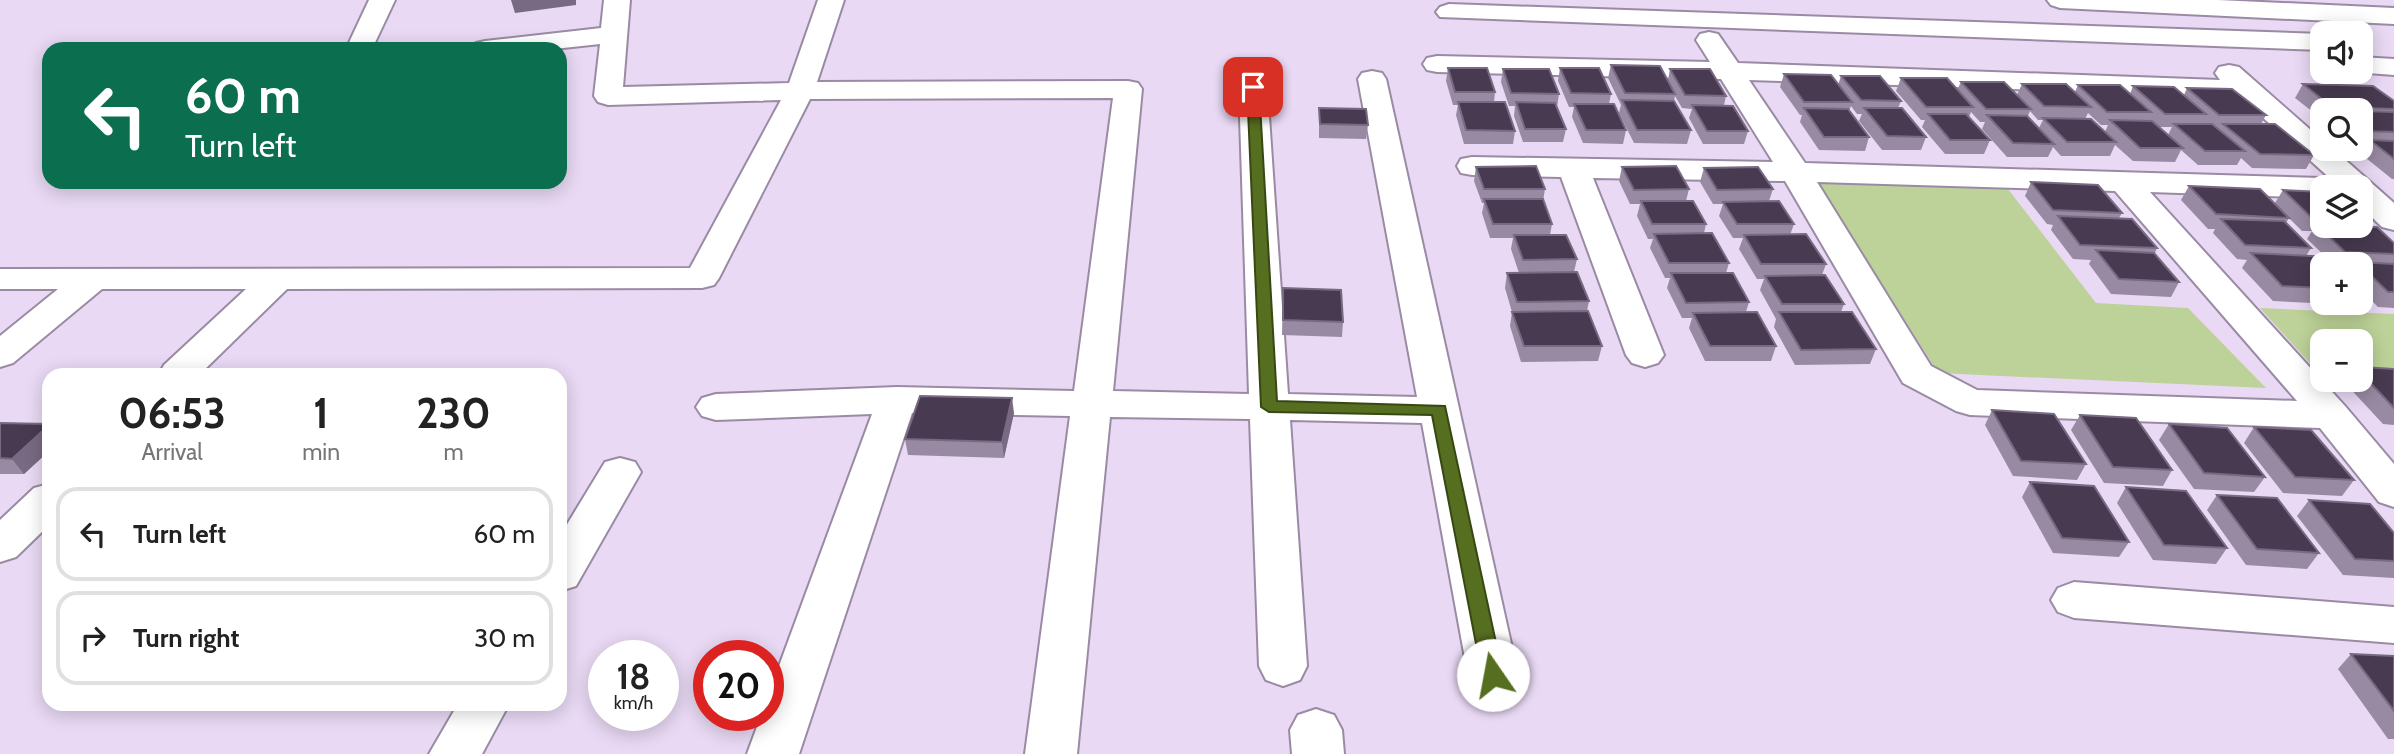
<!DOCTYPE html>
<html lang="en">
<head>
<meta charset="utf-8">
<style>
	:root { --surface:#fff; --page:#f6f6f6; --text:#222; --muted:#767676; --line:#e0e0e0 }
	body { margin:0; font-family:Cabin,sans-serif; background:var(--page); color:var(--text); height:100vh; display:flex; flex-direction:column; font-size:26px; white-space:nowrap }
	* { box-sizing:border-box; margin:0 }
	p { font-size:23px; color:var(--muted) }
	.icon { flex:none; width:38px; height:38px; fill:none; stroke:currentColor; stroke-width:2; stroke-linecap:round; stroke-linejoin:round }
	.map { position:relative; flex:1; overflow:hidden }
	.side { position:absolute; left:42px; top:368px; width:525px; height:343px; display:flex; flex-direction:column; background:var(--surface); border-radius:21px; box-shadow:0 4px 18px #0003 }
	.side>* { flex:none }
	.banner { position:absolute; left:42px; top:42px; width:525px; height:147px; border-radius:21px; box-shadow:0 4px 18px #0003; background:#0b6e4f; color:#fff; overflow:hidden }
	.buttons { position:absolute; left:2310px; top:21px; display:grid; gap:14px }
	.buttons a { display:grid; place-items:center; width:63px; height:63px; border-radius:14px; background:var(--surface); box-shadow:0 4px 18px #0003; font-size:35px }
	.speed { position:absolute; left:588px; top:640px; display:flex; gap:14px; font-size:35px; font-weight:700; text-align:center }
	.speed>* { display:grid; place-content:center; width:91px; height:91px; border-radius:50%; background:var(--surface); box-shadow:0 4px 18px #0003; line-height:1 }
	.speed small { font-size:18px; font-weight:400 }
	.speed .limit { border:10px solid #d22; background:#fff; color:#111 }
	.pin { position:absolute; display:grid; place-items:center; width:60px; height:60px; color:#fff; margin:-30px; border-radius:14px; box-shadow:0 4px 10px #0006 }
	.me { position:absolute; width:77px; margin:-38px; rotate:348deg; stroke-linejoin:round; filter:drop-shadow(0 0 5px #0008) }
	.turn { display:flex; align-items:center; gap:24px; height:147px; padding:0 28px; font-size:32px }
	.turn .icon { width:91px; height:91px; stroke-width:2.5 }
	.turn b { display:block; font-size:49px; line-height:60px }
	.eta { display:flex; justify-content:space-evenly; align-items:center; height:119px; text-align:center }
	.eta b { font-size:42px; font-weight:700; line-height:49px }
	ul { padding:0; list-style:none }
	li { display:flex; align-items:center; gap:21px; height:94px; margin:0 14px 10px; padding:0 14px; border:4px solid var(--line); border-radius:21px }
	li div { flex:1 }
	li b { display:block; font-size:26px }
	li em { font-style:normal }
	.map>svg:first-child { display:block }
	.green { fill:#bdd298 }
	.lines { fill:none; stroke-linecap:round; stroke-linejoin:round }
	.minor-casing { stroke:#9a8ba4; stroke-width:4 }
	.minor { fill:#fff; fill-rule:evenodd }
	.wall { fill:#988aa2; fill-rule:evenodd }
	.shaded-wall { fill:#786a82 }
	.building { fill:#483b51; stroke:#786a82; stroke-width:2 }
	.route { fill:#566e1f; stroke:#384814; stroke-width:2 }
</style>
</head>
<body>
<div class="map">
<svg width="2394" height="754" viewBox="0 0 2394 754">
	<rect width="100%" height="100%" fill="#e9d9f4"/>
	<!-- green -->
	<path class="green" d="M1817,181L2008,189L2096,303L2188,308L2266,388L1938,373Z
		M2260,308L2394,314V376L2361,374V341H2322V373L2318,372Z"/>
	<g class="lines">
		<defs>
			<path id="minor" d="M369,0H395L372,49H346Z
				M604,0H630L623,87L789,83L818,0H844L817,82L1128,81L1138,83L1142,89L1113,391L1249,394L1239,87L1243,81L1253,79L1263,81L1267,87L1288,394L1417,397L1358,79L1362,73L1372,71L1382,73L1386,79L1518,675L1510,689L1493,695L1476,689L1468,675L1422,423L1290,420L1307,666L1300,680L1283,686L1266,680L1259,666L1250,419L1110,417L1077,754H1025L1070,416L912,413L799,754H747L761,716H768V696L872,414L716,420L702,416L696,407L702,398L716,394L897,387L1074,391L1113,98L810,99L719,278L714,285L702,288L287,289L200,374H159L164,365L246,289H102L13,363L0,367V336L58,289H0V269L690,268L781,100L608,105L598,102L594,96L600,44L554,49H472L476,43L485,41L601,28Z
				M2047,0H2218L2394,8V24L2060,8L2051,5Z
				M1449,4L2322,34V50L1440,17L1436,12L1440,7Z
				M1709,32L1718,34L1738,63L2220,80L2215,73L2219,67L2229,65L2239,67L2322,140V149H2333L2394,203V230L2382,227L2361,207V187H2340L2334,182L2337,187H2322V198L2150,192L2345,406L2394,464V507L2379,502L2320,428L1970,415L1956,411L1903,383L1785,181L1593,178L1664,355L1658,363L1645,367L1632,363L1626,355L1561,177L1472,175L1461,173L1457,166L1461,159L1472,157L1773,162L1721,79L1437,72L1427,70L1423,64L1427,58L1437,56L1710,62L1696,40L1700,34ZM1749,80L2240,97L2333,181L2322,178L1805,163ZM1817,182L2115,191L2297,401L1977,390L1931,366Z
				M2361,57L2394,59V75L2355,72H2361Z
				M620,458L635,462L641,472L576,586L560,591V536L605,462Z
				M49,484V525L16,557L0,562V520L34,488Z
				M2074,582L2394,607V643L2074,618L2058,612L2051,600L2058,588Z
				M458,704H509L482,754H429Z
				M1316,709L1334,715L1342,730L1344,754H1292L1290,730L1298,715Z"/>
		</defs>
		<!-- minor casing -->
		<use href="#minor" class="minor-casing"/>
		<!-- minor -->
		<use href="#minor" class="minor"/>
	</g>
	<!-- wall -->
	<path class="wall" d="M1611,65L1668,80L1670,69L1726,96L1724,105L1748,131L1744,144H1703L1689,118L1692,109L1682,108L1675,96L1674,101L1691,130L1687,144L1634,143L1619,113L1621,105L1608,78Z
		M1448,68L1495,92L1494,102L1515,131L1513,144H1464L1456,115L1458,105H1453L1446,81Z
		M1560,68L1611,94L1609,104L1626,130L1623,144L1583,143L1572,117L1574,107H1569L1558,81Z
		M1503,69L1559,94L1557,107L1566,129L1563,142H1523L1514,116L1515,106H1509L1501,82Z
		M1784,74L1838,85L1841,76L1901,101L1898,108L1926,137L1921,150H1882L1859,121L1862,114H1857L1851,106L1849,111L1869,137L1865,151L1819,150L1800,122L1802,115H1800L1780,87Z
		M1901,78L1957,90L1961,82L2017,95L2022,84L2075,92L2078,85L2130,94L2133,86L2184,95L2187,88L2266,115L2261,124L2314,155L2306,169L2252,168L2241,158L2237,165H2198L2181,150L2175,162L2133,161L2115,145L2110,156H2061L2053,147L2048,157H2007L1982,129L1985,122H1980L1971,112L1969,117L1990,140L1984,154H1945L1922,127L1925,120H1921L1896,91ZM2030,111L2038,120H2043L2039,128L2028,116ZM2088,113L2101,125H2108L2105,132L2085,119ZM2159,127H2172L2168,135Z
		M2303,84L2394,101V179H2392L2361,154L2366,145H2361V110H2322V119L2295,98Z
		M1319,108L1368,125L1366,139L1319,138Z
		M1476,167L1545,189L1543,201L1552,224L1550,235L1577,259L1574,272L1589,301L1587,311L1602,346L1598,361L1521,362L1510,326L1512,312L1505,288L1507,273H1519L1511,249L1513,238H1490L1482,213L1484,203H1482L1474,181Z
		M1622,167L1689,189L1686,201L1706,224L1704,233L1729,263L1726,273L1749,302L1746,312L1776,346L1771,361H1705L1689,328L1692,318H1682L1667,288L1670,278H1665L1650,248L1653,239H1648L1637,216L1640,204H1630L1619,181Z
		M1704,168L1773,189L1769,201L1794,224L1790,235L1826,264L1822,275L1844,304L1841,312L1876,349L1870,364L1795,365L1774,327L1776,319L1760,290L1764,279H1757L1739,249L1743,238H1733L1719,216L1723,204H1713L1700,182Z
		M2031,182L2122,213L2119,218L2157,248L2155,253L2179,282L2171,297L2111,294L2089,264L2091,260L2073,259L2051,230L2053,225L2047,224L2025,196Z
		M2189,186L2275,203L2283,190L2322,192V226H2361V209L2372,219L2367,227L2394,243V308L2378,307L2363,292L2361,295V264H2322V303H2356L2354,305L2273,301L2242,268L2247,260L2237,259L2213,233L2215,229H2208L2181,200ZM2289,218L2302,231H2312L2307,239L2326,257L2306,256L2311,248L2286,223Z
		M1283,288L1343,322L1342,337L1282,335Z
		M2361,367L2394,369V425L2383,424L2344,382L2346,380H2361Z
		M1992,410L2086,464L2077,480L2013,476L1985,425Z
		M1014,413L1004,458L908,455L905,439Z
		M2080,415L2172,470L2163,486L2104,483L2071,430Z
		M0,423L49,424V451L24,474H0Z
		M2169,424L2265,477L2254,492L2194,489L2159,440Z
		M2254,427L2354,480L2342,496L2283,493L2244,443Z
		M2030,482L2129,542L2119,557L2053,553L2022,497Z
		M2126,487L2227,548L2216,564L2153,560L2117,503Z
		M2217,495L2319,553L2307,569L2246,565L2207,510Z
		M2309,500L2394,533V578L2343,575L2297,516Z
		M2351,654L2394,656V739H2388L2338,669Z"/>
	<!-- shaded-wall -->
	<path class="shaded-wall" d="M511,0H576V5L515,13Z
		M1012,398L1014,413L1004,458L1002,442Z
		M49,425V451L24,474L12,459Z"/>
	<!-- building -->
	<path class="building" d="M1611,65L1660,66L1675,94L1625,93Z
		M1448,68H1487L1495,92H1455Z
		M1560,68H1599L1611,94L1571,93Z
		M1503,69H1549L1559,94L1511,93Z
		M1670,69H1710L1726,96L1685,95Z
		M1784,74L1831,75L1852,102H1804Z
		M1841,76H1880L1901,101L1861,100Z
		M1901,78H1947L1973,107H1926Z
		M1961,82H2004L2031,109H1986Z
		M2022,84H2066L2091,107L2044,106Z
		M2303,84L2373,86L2394,101V109L2332,107Z
		M2078,85H2120L2151,112H2107Z
		M2133,86L2174,87L2206,114H2165Z
		M2187,88L2232,89L2266,115H2219Z
		M1622,100L1674,101L1691,130H1637Z
		M1458,102H1505L1515,131L1466,130Z
		M1516,102L1555,103L1566,129H1525Z
		M1574,104H1614L1626,130H1586Z
		M1692,105L1733,106L1748,131H1707Z
		M1319,108L1366,109L1368,125L1320,124Z
		M1804,108L1848,109L1869,137H1824Z
		M1864,108H1902L1926,137L1887,136Z
		M2361,111L2394,112V132L2361,131Z
		M1928,114H1966L1990,140H1950Z
		M1987,115L2027,116L2054,144L2013,143Z
		M2043,118L2091,119L2116,142H2067Z
		M2110,120L2152,121L2183,148H2140Z
		M2174,124H2212L2245,151H2205Z
		M2223,124H2275L2314,155L2260,154Z
		M2370,140L2394,141V159Z
		M1536,166L1545,189H1484L1476,167Z
		M1676,166L1689,189L1634,190L1622,167Z
		M1758,167L1773,189L1717,190L1704,168Z
		M2031,182L2098,185L2122,213L2053,210Z
		M2189,186L2260,189L2289,218L2216,214Z
		M2283,190L2322,192V217H2311Z
		M1484,199H1543L1552,224H1493Z
		M1641,201H1693L1706,224H1652Z
		M1779,201L1794,224H1737L1723,202Z
		M2361,209L2372,219H2361Z
		M2058,216L2132,219L2157,248L2080,245Z
		M2221,219L2284,221L2311,248L2245,245Z
		M2316,224L2322,225V226L2377,227L2394,243V254L2345,252Z
		M1712,233L1729,263H1669L1654,234Z
		M1806,234L1826,264H1761L1744,235Z
		M1514,235H1566L1577,259L1523,260Z
		M2096,250L2154,253L2179,282L2119,279Z
		M2251,253L2331,257L2338,264H2322V288L2282,286Z
		M2357,262L2394,264V292H2388L2361,266V264Z
		M1577,272L1589,301L1517,302L1507,273Z
		M1671,273H1733L1749,302L1686,303Z
		M1825,275L1844,304H1782L1765,276Z
		M1283,288L1341,290L1343,322L1283,320Z
		M1588,311L1602,346H1524L1512,312Z
		M1757,312L1776,346H1710L1693,313Z
		M1779,312H1852L1876,349L1801,350Z
		M2361,367L2394,369V408L2361,373Z
		M920,396L1012,398L1002,442L905,439Z
		M1992,410L2054,414L2086,464L2021,461Z
		M2080,415L2136,418L2172,470L2113,467Z
		M0,423L49,424V425L12,459L0,458Z
		M2169,424L2227,428L2265,477L2204,473Z
		M2254,427L2311,430L2354,480L2295,477Z
		M2030,482L2094,486L2129,542L2062,538Z
		M2126,487L2186,491L2227,548L2164,545Z
		M2217,495L2277,498L2319,553L2257,549Z
		M2309,500L2370,504L2394,533V561L2355,559Z
		M2351,654L2394,656V711Z"/>
	<!-- route -->
	<path class="route" d="M1253,83L1259,87L1277,401L1445,406L1503,675L1500,681L1493,683L1485,681L1482,675L1432,415L1269,412L1261,407L1247,87Z"/>
</svg>
<div class="buttons">
<a><svg class="icon" aria-label="sound" viewBox="0 0 24 24"><path d="M4 9h4l5-4v14l-5-4H4zM17 9q2 3 0 6"/></svg></a>
<a><svg class="icon" aria-label="search" viewBox="0 0 24 24"><circle cx="10" cy="10" r="6"/><path d="M15 15l6 6"/></svg></a>
<a><svg class="icon" aria-label="layers" viewBox="0 0 24 24"><path d="M12 4l9 5-9 5-9-5zM3 14l9 5 9-5"/></svg></a>
<a>+</a>
<a>−</a>
</div>
<div class="speed"><div>18<small>km/h</small></div><div class="limit">20</div></div>
<div class="pin" style="left:1253px;top:87px;background:#d93025"><svg class="icon" aria-label="arrive" viewBox="0 0 24 24"><path d="M6 21V4h12l-3 4 3 4H6"/></svg></div>
<svg class="me" style="left:1493px;top:675px" viewBox="-20 -20 40 40"><circle r="19" fill="#fff"/><path d="M0-13L10 11 0 6-10 11z" fill="#566e1f"/></svg>
<div class="banner">
<div class="turn"><svg class="icon" aria-label="left" viewBox="0 0 24 24"><path d="M17 20v-9H6M10 6l-5 5 5 5"/></svg><div><b>60 m</b>Turn left</div></div>
</div>
<section class="side">
<div class="eta">
<div><b>06:53</b><p>Arrival</p></div>
<div><b>1</b><p>min</p></div>
<div><b>230</b><p>m</p></div>
</div>
<ul>
<li><svg class="icon" aria-label="left" viewBox="0 0 24 24"><path d="M17 20v-9H6M10 6l-5 5 5 5"/></svg><div><b>Turn left</b></div><em>60 m</em></li>
<li><svg class="icon" aria-label="right" viewBox="0 0 24 24"><path d="M7 20v-9h11M14 6l5 5-5 5"/></svg><div><b>Turn right</b></div><em>30 m</em></li>
</ul>
</section>
</div>
</body>
</html>
